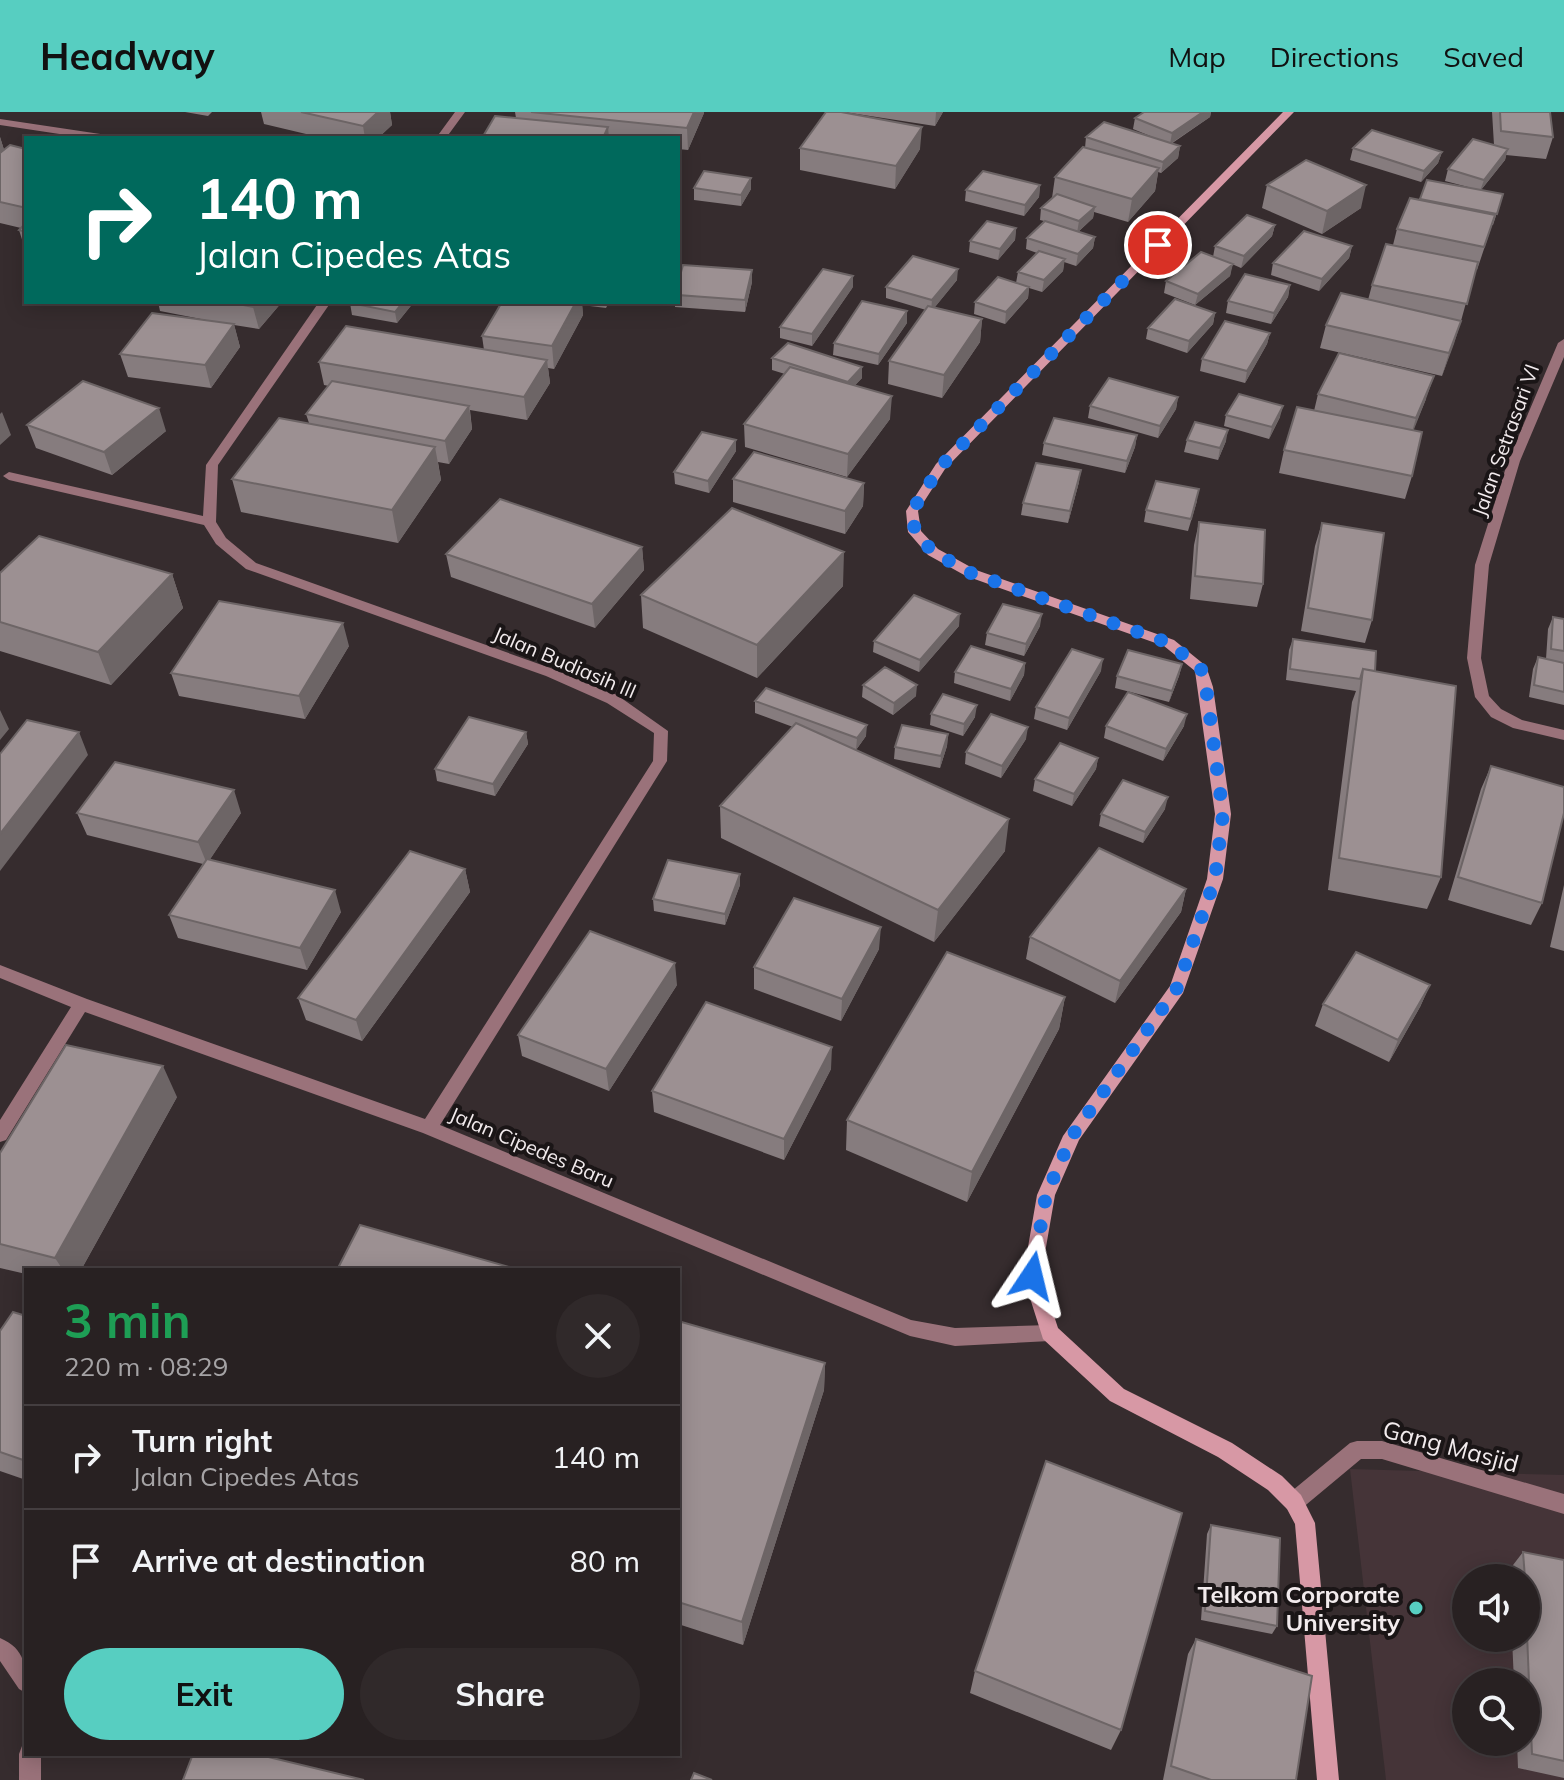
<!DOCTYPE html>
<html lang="en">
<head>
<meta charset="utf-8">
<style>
	:root { --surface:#282122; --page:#30292a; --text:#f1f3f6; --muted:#a5a3a5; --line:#443e40; --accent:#57cec1 }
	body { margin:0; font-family:Mulish,sans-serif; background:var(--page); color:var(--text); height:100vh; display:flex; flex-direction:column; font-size:30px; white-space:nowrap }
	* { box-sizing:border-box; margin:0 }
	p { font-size:26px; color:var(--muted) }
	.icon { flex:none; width:44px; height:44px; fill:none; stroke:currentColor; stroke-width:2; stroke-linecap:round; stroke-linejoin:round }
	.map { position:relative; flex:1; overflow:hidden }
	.sheet { position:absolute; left:24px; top:1156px; width:656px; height:488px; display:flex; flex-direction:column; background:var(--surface); border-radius:0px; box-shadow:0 4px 20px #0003,0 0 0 2px var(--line) }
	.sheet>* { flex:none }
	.top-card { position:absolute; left:24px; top:24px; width:656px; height:168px; border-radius:0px; box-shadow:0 4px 20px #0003,0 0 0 2px var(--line); background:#00695c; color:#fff; overflow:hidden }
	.controls { position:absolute; left:1452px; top:1452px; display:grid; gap:16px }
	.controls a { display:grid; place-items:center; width:88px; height:88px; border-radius:50%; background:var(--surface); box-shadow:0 4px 20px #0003,0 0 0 2px var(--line); font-size:40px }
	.pin { position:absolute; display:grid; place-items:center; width:68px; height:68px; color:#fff; margin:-34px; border:4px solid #fff; border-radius:50%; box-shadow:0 2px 8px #0007 }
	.me { position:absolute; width:88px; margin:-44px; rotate:10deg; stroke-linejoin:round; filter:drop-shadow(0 0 6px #0008) }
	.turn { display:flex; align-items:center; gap:28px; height:168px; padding:0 40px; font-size:36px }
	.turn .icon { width:104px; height:104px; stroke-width:2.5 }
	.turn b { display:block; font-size:56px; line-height:68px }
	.round { display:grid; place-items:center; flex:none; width:84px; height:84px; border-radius:42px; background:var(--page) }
	.summary { display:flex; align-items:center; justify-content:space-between; height:136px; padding:0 40px }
	h1 { font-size:48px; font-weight:700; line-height:60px; color:#1e9e55 }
	.primary-button { display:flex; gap:16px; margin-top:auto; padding:16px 40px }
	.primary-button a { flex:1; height:92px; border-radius:48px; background:var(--accent); color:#111; font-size:32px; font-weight:700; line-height:92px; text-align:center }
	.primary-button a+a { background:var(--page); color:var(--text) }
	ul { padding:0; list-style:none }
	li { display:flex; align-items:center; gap:24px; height:104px; padding:0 40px; border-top:2px solid var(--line) }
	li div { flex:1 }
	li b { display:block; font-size:30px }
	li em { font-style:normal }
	header { display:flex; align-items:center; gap:48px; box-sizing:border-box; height:112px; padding:0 40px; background:var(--accent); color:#111 }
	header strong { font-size:38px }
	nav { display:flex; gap:44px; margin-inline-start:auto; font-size:28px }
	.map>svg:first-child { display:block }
	.built { fill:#453438; fill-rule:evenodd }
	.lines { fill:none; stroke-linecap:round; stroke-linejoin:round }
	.street { fill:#9a727a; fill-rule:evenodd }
	.secondary { fill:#d798a5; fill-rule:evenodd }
	.wall { fill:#867c7e }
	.shaded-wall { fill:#6d6566 }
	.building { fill:#9c9092; stroke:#6d6566; stroke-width:2 }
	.route { stroke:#1a73e8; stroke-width:14; stroke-dasharray:0 25.2 }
	.poi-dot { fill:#57cec1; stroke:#1a1516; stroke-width:3 }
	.labels { text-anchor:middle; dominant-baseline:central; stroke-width:8; stroke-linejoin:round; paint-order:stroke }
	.street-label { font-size:20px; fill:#f2ebed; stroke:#1a1516 }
	.near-street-label { font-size:24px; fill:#f2ebed; stroke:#1a1516 }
	.near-poi-label { font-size:24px; font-weight:bold; fill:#f2ebed; stroke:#1a1516; text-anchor:end }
</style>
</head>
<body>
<header>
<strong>Headway</strong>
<nav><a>Map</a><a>Directions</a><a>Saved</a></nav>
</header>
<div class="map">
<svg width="1564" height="1668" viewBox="0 0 1564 1668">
	<rect width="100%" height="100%" fill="#362c2e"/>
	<!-- built -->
	<path class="built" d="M1350,1357L1564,1363V1668H1386ZM1466,1466H1526V1526H1466ZM1466,1570H1526V1630H1466Z"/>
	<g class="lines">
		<!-- street -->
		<path class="street" d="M455,0H465L446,26H436Z
			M0,7L107,23L112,26H86L0,13Z
			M319,190H331L218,353L216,410L226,426L256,451L556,558L617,583L668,619L667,649L440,1013L911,1208L955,1216L1050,1213L1057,1215L1059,1221L1057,1227L1050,1229L955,1234L910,1224L423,1021L85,900L6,1028L0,1030V1008L71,895L0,866V853L87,887L425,1007L653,649L654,621L607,591L546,564L246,457L216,432L204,413L9,368L3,364L9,360L203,404L206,353Z
			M1564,227V245L1520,349L1489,453L1481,546L1489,584L1501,597L1522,608L1564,618V628L1513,616L1491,605L1475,585L1467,546L1475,453L1508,349L1558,231Z
			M1357,1329H1382L1564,1382V1402L1382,1347H1361L1301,1397L1294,1400L1287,1397L1284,1390L1287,1383L1350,1331Z
			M0,1526C26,1537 26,1555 26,1581L19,1577L0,1549Z
			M26,1633V1642H41V1668H19V1642L22,1634Z"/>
		<!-- secondary -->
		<path class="secondary" d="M1283,0H1294L945,357L918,399L921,419L938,437L976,458L1174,528L1206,554L1213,575L1231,702L1223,767L1183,881L1079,1028L1055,1083L1041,1164L1058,1216L1124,1277L1232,1331L1282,1364L1301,1383L1315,1411L1339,1668H1317L1295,1412L1287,1397L1268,1378L1218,1345L1110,1289L1043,1227L1023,1164L1037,1083L1063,1024L1170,874L1207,767L1215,702L1195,559L1164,534L966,464L928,443L908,420L906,399L936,352Z"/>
	</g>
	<!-- wall -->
	<path class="wall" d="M185,0H212L208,4Z
		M261,0H390L392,13L378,26H323L264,12Z
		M515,0H704V1L688,38L678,37V26H482L516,6Z
		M844,0H943L935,14Z
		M1144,0H1211L1210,5L1171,32L1180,34L1178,46L1161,61L1158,60L1155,79L1128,110L1094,100L1093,106L1078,120L1095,125L1093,136L1076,154L1064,150L1063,159L1042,180L1029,176L1028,186L1005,212L974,202L975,190L1016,171L1018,160L1037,141L1026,137L1027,126L1044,109L1040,108L1041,96L1052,86L1055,65L1085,36L1086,25L1160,28L1133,17L1135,6Z
		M1492,0H1550L1553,25L1546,47L1506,43L1505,48L1481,78L1503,82L1493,113H1492L1477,158H1475L1461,209L1442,264L1320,236L1326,213L1368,188L1372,173L1393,133L1397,117L1420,88L1468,75L1445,69L1448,57L1494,33Z
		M0,25L4,38L26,37V140L19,118L21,116L0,111Z
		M800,36L920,37L895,77L800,58Z
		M1353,36L1442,40L1438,51L1421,70L1350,48Z
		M1040,73L1039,85L1024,104L965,89L966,78Z
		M1267,73L1361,96L1322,122L1262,96Z
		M694,76L751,77L741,94L694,88Z
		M1275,113L1272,124L1241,156L1232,152L1230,164L1195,193L1164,181L1166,169L1213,145L1215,134Z
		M1016,116L1015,128L998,148L969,140L970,129Z
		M1352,134L1349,146L1319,179L1271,163L1273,151Z
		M957,168L934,196L982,207L980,230L942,286L888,272L889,249L926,198L886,186V175Z
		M752,170L745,200L675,195V190H678V171Z
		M1290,173L1288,185L1271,212L1226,201L1228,189Z
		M853,175L812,234L780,226V215Z
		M158,190H282L259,217L234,213L240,235L211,276L128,265L120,242L211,209L160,199Z
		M414,190L397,211L352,203L350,191Z
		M502,190H609L606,196L582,193L583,203L554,257L548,256L550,271L527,308L470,298L472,317L449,352L438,350L441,368L398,431L241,400L232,367L309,311L306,302L329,274L324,273L319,250L484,238L482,224Z
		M1215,201L1213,212L1187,241L1146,227L1148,216Z
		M907,211L878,253L833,243L834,231Z
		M1270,221L1267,232L1245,271L1200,259L1202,247Z
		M772,246L862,255V266L855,273L890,307L847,365L745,335L744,312L785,262L772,258Z
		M1318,282L1426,287L1413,318L1412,364L1405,387L1279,361L1284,338L1314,299Z
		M1178,285L1176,297L1158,326L1088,306L1090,294Z
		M1226,303L1280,305L1269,327L1224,314Z
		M27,313L166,319L112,363L36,336Z
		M1137,323L1135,335L1125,361L1042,343L1044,331Z
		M736,328V339L709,381L675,372L674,360Z
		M1187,328L1226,329L1218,348L1184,340Z
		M733,367L864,371L863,394L845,422L733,390Z
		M1079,370L1068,411L1021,403L1023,391Z
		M1197,389L1188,419L1144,410L1146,398Z
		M1199,410L1263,472L1257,495L1190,487L1194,433Z
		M1322,411L1372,508L1365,531L1301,519L1315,434Z
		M642,435L644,458L595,516L451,465L446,442Z
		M0,461L172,462L183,496L111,573L0,539Z
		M843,474L757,566L643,516L641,483Z
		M1553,505L1564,507V593L1529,585L1533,557L1538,545L1546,547L1548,517Z
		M959,514L919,560L873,540L874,529Z
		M1040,514L1024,544L985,533L987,521Z
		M1293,527L1375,559L1441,765L1427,797L1328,778L1352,590L1356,579L1286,568L1289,538Z
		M349,534L305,607L179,584L171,561Z
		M1025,551L1024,563L1010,589L954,571L955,560Z
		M1182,552L1179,564L1169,590L1115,576L1117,564Z
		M1101,559L1067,618L1034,607L1036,595Z
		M863,573L916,584L893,603L862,585Z
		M755,589L866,624L856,638L1005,739L934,830L721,726L720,694L793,615L755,601Z
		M931,602L975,605L963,624L930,613Z
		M1106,614H1184L1163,649L1104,626Z
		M526,620L528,632L495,684L437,669L435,657Z
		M948,622L947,634L940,656L894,647L895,635Z
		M1026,627L1001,666L965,652L966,640Z
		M1098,646L1096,657L1072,694L1033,679L1035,667Z
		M1491,654L1542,791L1531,813L1448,788L1481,677Z
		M1165,697L1143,731L1099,714L1101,702Z
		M77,701H241L210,747L341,800L307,858L178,826L169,803L203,752L87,723Z
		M465,757L470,780L362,929L306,908L298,886Z
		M740,773L725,813L654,799L653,787Z
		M1564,773V839L1550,835Z
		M1186,777L1181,800L1115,891L1026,847L1030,825Z
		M879,837L841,909L754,877V855Z
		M677,873L609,979L522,944L518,923Z
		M1430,873L1420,895L1389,950L1315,914L1323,892Z
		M1065,885L1059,917L967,1090L846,1038L847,1008Z
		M831,957L784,1048L654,1000L652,979Z
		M177,985L81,1158H26V1162L0,1156V1041Z
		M26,1204V1368L0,1359V1219Z
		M678,1209L825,1251L824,1278L743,1533L678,1512Z
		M1211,1413L1277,1514L1272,1522L1201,1508L1207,1422Z
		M1523,1440L1564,1448V1666L1518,1656L1517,1630H1526V1570H1514L1512,1526H1526V1466H1510V1457Z
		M1196,1527L1296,1668H1163L1188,1542Z
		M975,1559L1121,1618L1111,1638L970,1581Z"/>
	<!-- shaded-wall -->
	<path class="shaded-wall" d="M378,0H390L392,13L378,26H365L363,14Z
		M694,0H704V1L688,38L687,16Z
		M936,0H943L935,14Z
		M1203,0H1211L1210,5L1170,32L1172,21Z
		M608,15L609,26H603Z
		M922,15L920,37L895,77L896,54Z
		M0,25L7,47L0,54Z
		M1180,34L1178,46L1161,61L1163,50Z
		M1508,37L1505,48L1480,79L1484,68Z
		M1442,40L1438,51L1421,70L1424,59Z
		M1159,56L1155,79L1128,110L1132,87Z
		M751,66V77L741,94V83Z
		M1040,73L1039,85L1024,104L1025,93Z
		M1366,73L1361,96L1322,122L1327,99Z
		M26,92V107L22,95Z
		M1095,95L1093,106L1077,121L1079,109Z
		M1275,113L1272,124L1241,156L1244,144Z
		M1016,116L1015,128L998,148L1000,137Z
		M1095,125L1093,136L1076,154L1078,142Z
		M1352,134L1349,146L1319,179L1322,167Z
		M1065,147L1063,159L1042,180L1044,168Z
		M1233,152L1230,164L1195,193L1198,182Z
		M958,157L957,168L931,200L932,188Z
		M752,158V170L745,200V188Z
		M853,164V175L812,234V222Z
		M1290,173L1288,185L1271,212L1274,201Z
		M1029,175L1028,186L1005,212L1006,200Z
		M258,190H282L259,217L253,195Z
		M403,190H414L397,211L395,200Z
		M576,190H582L583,203L554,257L552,234Z
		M907,199V211L878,253L879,242Z
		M1215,201L1213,212L1187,241L1189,229Z
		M982,207L980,230L942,286L944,263Z
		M1461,209L1454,232L1442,264L1449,241Z
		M234,212L240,235L211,276L205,253Z
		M1270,221L1267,232L1245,271L1247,259Z
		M547,248L550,271L527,308L524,285Z
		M862,255V266L847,282L848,270Z
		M1434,264L1426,287L1409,330L1416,306Z
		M892,284L890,307L847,365L848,342Z
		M1178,285L1176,297L1158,326L1160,314Z
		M469,294L472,317L449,352L445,329Z
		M1283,294L1280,305L1269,327L1272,315Z
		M159,296L166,319L112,363L104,340Z
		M2,300L11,323L0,333V302Z
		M1228,318L1226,329L1218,348L1220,336Z
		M1137,323L1135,335L1125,361L1127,349Z
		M736,328V339L709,381L708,369Z
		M435,335L441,368L398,431L392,398Z
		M1081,358L1079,370L1068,411L1070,399Z
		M864,371L863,394L845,422V399Z
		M642,435L644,458L595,516L592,492Z
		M844,440L843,474L757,566V533Z
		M172,462L183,496L111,573L98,540Z
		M960,502L959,514L919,560L920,548Z
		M1042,502L1040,514L1024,544L1026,532Z
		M343,511L349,534L305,607L299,584Z
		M1103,547L1101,559L1067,618L1069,606Z
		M1025,551L1024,563L1010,589L1011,577Z
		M1182,552L1179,564L1169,590L1172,579Z
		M917,573L916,584L893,603L894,591Z
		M977,593L975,605L963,624L964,612Z
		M0,598L9,617L0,628Z
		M1187,602L1184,614L1163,649L1166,637Z
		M867,613L866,624L856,638L857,626Z
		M1028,615L1026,627L1001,666L1002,654Z
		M79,620L88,643L0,759V722Z
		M526,620L528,632L495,684L493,672Z
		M948,622L947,634L940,656L941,644Z
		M1098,646L1096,657L1072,694L1074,682Z
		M234,678L241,701L207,752L198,730Z
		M1168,685L1165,697L1143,731L1145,720Z
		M1009,707L1005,739L934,830L938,798Z
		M465,757L470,780L362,929L356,908Z
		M740,762V773L725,813V802Z
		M1186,777L1181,800L1115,891L1120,869Z
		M335,778L341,800L307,858L300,836Z
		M881,815L879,837L841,909L842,887Z
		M675,851L677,873L609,979L606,957Z
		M1430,873L1420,895L1389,950L1398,928Z
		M1065,885L1059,917L967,1090L972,1060Z
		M832,935L831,957L784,1048V1027Z
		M163,954L177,985L81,1158H63L55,1146Z
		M825,1251L824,1278L743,1533L742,1510Z"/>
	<!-- building -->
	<path class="building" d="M301,0H378L363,14Z
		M531,0H694L687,16Z
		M826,0H841L922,15L896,54L800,36Z
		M1144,0H1203L1172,21L1135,6Z
		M1500,0H1550L1553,25L1501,19Z
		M495,4L608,15L603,26H482Z
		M1104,10L1180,34L1163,50L1086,25Z
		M1372,18L1442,40L1424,59L1353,36Z
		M1473,27L1508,37L1484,68L1448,57Z
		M10,33L26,37V92L22,95L0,90V41Z
		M1083,35L1159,56L1132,87L1055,65Z
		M1306,48L1366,73L1327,99L1267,73Z
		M704,59L751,66L741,83L694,76Z
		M983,59L1040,73L1025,93L966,78Z
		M1427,68L1503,82L1497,102L1420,87Z
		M1057,82L1095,95L1079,109L1041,96Z
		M1410,86L1495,103L1484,135L1397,117Z
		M1247,103L1275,113L1244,144L1215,134Z
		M987,109L1016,116L1000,137L970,129Z
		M1045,109L1095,125L1078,142L1027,126Z
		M26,111V120L19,118Z
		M1304,119L1352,134L1322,167L1273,151Z
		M1386,132L1478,150L1467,192L1372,173Z
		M1039,139L1065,147L1044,168L1018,160Z
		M1201,140L1233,152L1198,182L1166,169Z
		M913,144L958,157L932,188L886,175Z
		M683,153L752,158L745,188L678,183V171Z
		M823,157L853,164L812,222L780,215Z
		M1245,162L1290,173L1274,201L1228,189Z
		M998,165L1029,175L1006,200L975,190Z
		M1341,181L1461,209L1449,241L1326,213Z
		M1175,187L1215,201L1189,229L1148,216Z
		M862,189L907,199L879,242L834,231Z
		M228,190H258L253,195Z
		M351,190H403L395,200L350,191Z
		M502,190H576L552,234L482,224Z
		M928,194L982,207L944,263L889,249Z
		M152,201L234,212L205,253L120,242Z
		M1225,209L1270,221L1247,259L1202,247Z
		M346,214L547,248L524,285L319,250Z
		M788,231L862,255L848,270L772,246Z
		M1339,241L1434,264L1416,306L1318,282Z
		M790,255L892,284L848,342L744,312Z
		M1109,266L1178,285L1160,314L1090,294Z
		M83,269L159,296L104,340L27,313Z
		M332,269L469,294L445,329L306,302Z
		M1239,282L1283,294L1272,315L1226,303Z
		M1297,295L1422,320L1412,364L1284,338Z
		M279,306L435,335L392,398L232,367Z
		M1054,306L1137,323L1127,349L1044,331Z
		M1195,310L1228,318L1220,336L1187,328Z
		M702,320L736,328L708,369L674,360Z
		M754,340L864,371L845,399L733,367Z
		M1036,351L1081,358L1070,399L1023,391Z
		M1156,369L1199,377L1191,407L1146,398Z
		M500,387L642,435L592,492L446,442Z
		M732,396L844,440L757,533L641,483Z
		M1199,410L1265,418L1263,472L1195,464Z
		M1322,411L1384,421L1372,508L1308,496Z
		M39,424L172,462L98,540L0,510V461Z
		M914,483L960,502L920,548L874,529Z
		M219,489L343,511L299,584L171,561Z
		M1003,492L1042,502L1026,532L987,521Z
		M1553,505L1564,507V539L1551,537Z
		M1293,527L1376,539L1375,559L1363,557L1360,567L1290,557Z
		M971,534L1025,551L1011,577L955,560Z
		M1072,537L1103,547L1069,606L1036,595Z
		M1128,538L1182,552L1172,579L1117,564Z
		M1538,545L1564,551V580L1534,573Z
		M885,555L917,573L894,591L863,573Z
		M1363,557L1456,574L1441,765L1339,746Z
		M766,576L867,613L857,626L755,589Z
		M1128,580L1187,602L1166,637L1106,614Z
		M943,582L977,593L964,612L931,602Z
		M991,602L1028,615L1002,654L966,640Z
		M469,605L526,620L493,672L435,657Z
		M27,608L79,620L0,722V642Z
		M796,611L1009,707L938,798L720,694Z
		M902,613L948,622L941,644L895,635Z
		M1060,631L1098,646L1074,682L1035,667Z
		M115,650L234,678L198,730L77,701Z
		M1491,654L1564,675V701L1542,791L1458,765Z
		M1123,668L1168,685L1145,720L1101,702Z
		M1099,736L1186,777L1120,869L1030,825Z
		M410,739L465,757L356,908L298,886Z
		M207,747L335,778L300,836L169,803Z
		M668,748L740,762L725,802L653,787Z
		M794,786L881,815L842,887L754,855Z
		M590,819L675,851L606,957L518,923Z
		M947,840L1065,885L972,1060L847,1008Z
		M1356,840L1430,873L1398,928L1323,892Z
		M706,890L832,935L784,1027L652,979Z
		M66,933L163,954L55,1146L0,1132V1041Z
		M360,1113L520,1158H337Z
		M13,1200L26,1204V1349L0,1340V1219Z
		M678,1209L825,1251L742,1510L678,1490Z
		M1046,1349L1182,1401L1121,1618L975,1559Z
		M1211,1413L1280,1426L1277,1514L1205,1499Z
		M1523,1440L1564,1448V1649L1532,1642L1526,1498V1466H1525Z
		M1196,1527L1312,1564L1296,1668H1211L1171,1654Z
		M193,1642H256L364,1668H183Z
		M694,1661L712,1668H691Z"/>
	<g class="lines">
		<!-- route -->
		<path class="route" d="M1032,1164L1046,1083L1072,1024L1177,876L1215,767L1223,702L1206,575L1201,557L1169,531L971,461L933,440L915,420L912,399L940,355L1158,133"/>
	</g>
	<!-- markers -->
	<circle class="poi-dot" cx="1416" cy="1496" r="8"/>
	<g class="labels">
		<!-- street labels -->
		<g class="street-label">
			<text transform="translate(1505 328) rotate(-70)">Jalan Setrasari VI</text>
			<text transform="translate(565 550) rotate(23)">Jalan Budiasih III</text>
			<text transform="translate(532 1035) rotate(23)">Jalan Cipedes Baru</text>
		</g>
		<!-- near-street labels -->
		<g class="near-street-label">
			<text transform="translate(1451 1334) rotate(15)">Gang Masjid</text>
		</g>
		<!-- near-poi labels -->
		<g class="near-poi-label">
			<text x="1400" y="1482">Telkom Corporate<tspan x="1400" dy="28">University</tspan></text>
		</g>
	</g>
</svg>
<div class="controls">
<a><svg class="icon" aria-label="sound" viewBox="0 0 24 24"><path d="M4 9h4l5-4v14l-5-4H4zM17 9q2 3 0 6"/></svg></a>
<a><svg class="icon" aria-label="search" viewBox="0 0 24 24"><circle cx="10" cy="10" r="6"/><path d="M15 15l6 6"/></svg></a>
</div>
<div class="pin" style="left:1158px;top:133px;background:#d93025"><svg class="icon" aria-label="arrive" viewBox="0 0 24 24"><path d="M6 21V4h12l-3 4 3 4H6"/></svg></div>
<svg class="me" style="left:1032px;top:1164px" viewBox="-20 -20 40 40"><path d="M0-17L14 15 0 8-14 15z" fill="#1a73e8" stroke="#fff" stroke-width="4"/></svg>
<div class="top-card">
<div class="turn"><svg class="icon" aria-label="right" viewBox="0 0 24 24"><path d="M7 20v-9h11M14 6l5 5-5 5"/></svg><div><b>140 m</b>Jalan Cipedes Atas</div></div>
</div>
<section class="sheet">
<div class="summary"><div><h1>3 min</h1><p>220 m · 08:29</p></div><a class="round"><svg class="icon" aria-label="close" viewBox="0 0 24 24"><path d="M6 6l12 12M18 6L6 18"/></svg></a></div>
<ul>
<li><svg class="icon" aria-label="right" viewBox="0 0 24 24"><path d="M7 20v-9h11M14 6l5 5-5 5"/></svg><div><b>Turn right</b><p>Jalan Cipedes Atas</p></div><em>140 m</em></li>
<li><svg class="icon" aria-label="arrive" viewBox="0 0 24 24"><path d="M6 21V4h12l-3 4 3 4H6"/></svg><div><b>Arrive at destination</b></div><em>80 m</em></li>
</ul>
<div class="primary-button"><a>Exit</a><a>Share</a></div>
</section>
</div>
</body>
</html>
